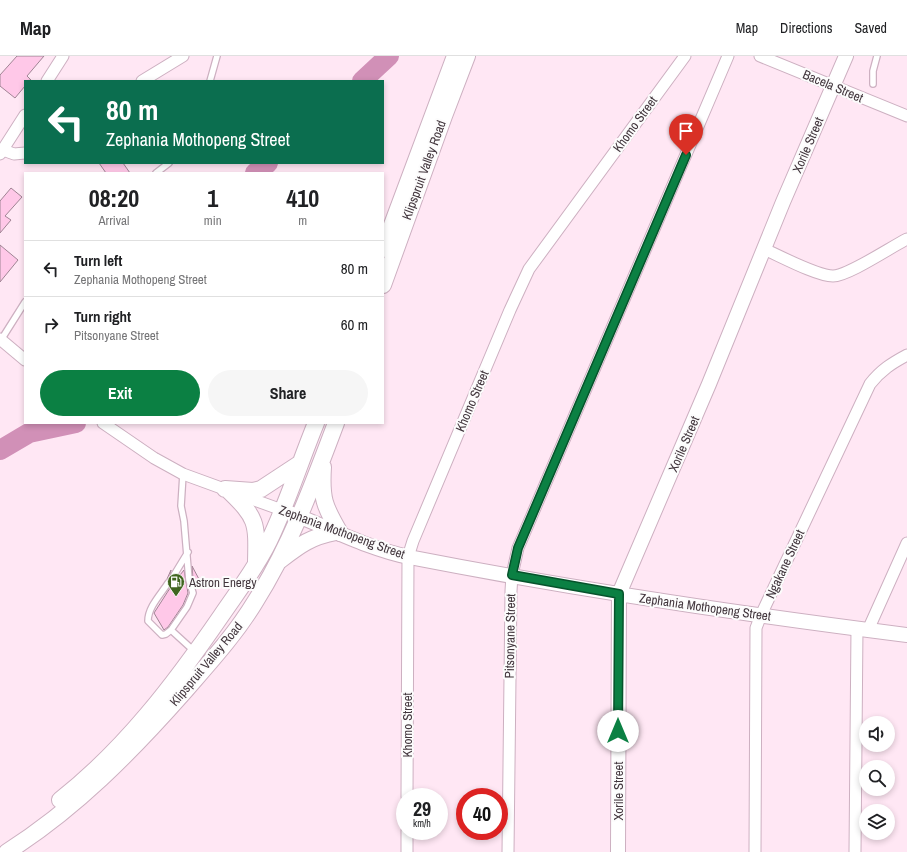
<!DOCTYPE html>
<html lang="en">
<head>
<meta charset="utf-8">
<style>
	:root { --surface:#fff; --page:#f6f6f6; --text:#202124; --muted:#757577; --line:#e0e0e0; --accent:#0b8043 }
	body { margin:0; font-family:"Archivo Narrow",sans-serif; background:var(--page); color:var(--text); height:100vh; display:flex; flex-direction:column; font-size:15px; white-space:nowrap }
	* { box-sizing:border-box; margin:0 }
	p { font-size:13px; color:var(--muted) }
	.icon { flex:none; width:22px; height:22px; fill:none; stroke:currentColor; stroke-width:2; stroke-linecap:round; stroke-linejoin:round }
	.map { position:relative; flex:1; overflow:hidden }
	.side { position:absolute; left:24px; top:116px; width:360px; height:252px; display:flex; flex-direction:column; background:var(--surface); border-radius:0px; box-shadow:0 2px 6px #0003 }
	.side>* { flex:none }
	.banner { position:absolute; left:24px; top:24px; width:360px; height:84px; border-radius:0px; box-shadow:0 2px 6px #0003; background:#0b6e4f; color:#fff; overflow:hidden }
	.fabs { position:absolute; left:859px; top:660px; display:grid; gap:8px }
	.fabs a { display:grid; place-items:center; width:36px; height:36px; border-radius:50%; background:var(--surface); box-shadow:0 2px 6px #0003; font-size:20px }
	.speed { position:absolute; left:396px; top:732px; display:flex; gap:8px; font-size:20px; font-weight:700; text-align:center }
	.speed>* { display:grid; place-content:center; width:52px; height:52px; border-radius:50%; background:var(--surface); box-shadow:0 2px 6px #0003; line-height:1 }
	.speed small { font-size:10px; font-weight:400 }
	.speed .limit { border:6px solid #d22; background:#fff; color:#111 }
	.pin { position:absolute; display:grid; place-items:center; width:34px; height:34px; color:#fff; margin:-41px -17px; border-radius:50% 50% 50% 0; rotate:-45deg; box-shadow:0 0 4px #0007 }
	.pin .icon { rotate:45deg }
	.me { position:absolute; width:44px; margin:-22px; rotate:0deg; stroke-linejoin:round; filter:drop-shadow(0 0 3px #0008) }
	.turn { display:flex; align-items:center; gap:14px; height:84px; padding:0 16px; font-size:18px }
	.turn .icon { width:52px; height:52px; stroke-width:2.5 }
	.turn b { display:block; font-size:28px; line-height:34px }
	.eta { display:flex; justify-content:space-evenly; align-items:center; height:68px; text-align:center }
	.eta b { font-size:24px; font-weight:700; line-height:28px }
	.button { display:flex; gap:8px; margin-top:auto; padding:8px 16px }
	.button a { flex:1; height:46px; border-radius:24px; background:var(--accent); color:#fff; font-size:16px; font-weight:700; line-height:46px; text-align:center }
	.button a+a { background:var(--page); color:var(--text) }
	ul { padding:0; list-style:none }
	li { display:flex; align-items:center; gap:12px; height:56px; padding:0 16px; border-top:1px solid var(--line) }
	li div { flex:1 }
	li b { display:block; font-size:15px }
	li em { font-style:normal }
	header { display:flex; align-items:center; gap:24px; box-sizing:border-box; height:56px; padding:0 20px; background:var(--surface); border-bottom:1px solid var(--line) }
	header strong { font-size:19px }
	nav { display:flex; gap:22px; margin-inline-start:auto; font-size:14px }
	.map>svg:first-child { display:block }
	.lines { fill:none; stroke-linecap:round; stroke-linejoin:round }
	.river { stroke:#d190b7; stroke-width:20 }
	.building { fill:#ffc8e8; stroke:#a08494 }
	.service-casing { stroke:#cdb0c1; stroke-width:8 }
	.minor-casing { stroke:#cdb0c1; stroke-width:13 }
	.tertiary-casing { stroke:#cdb0c1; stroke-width:16 }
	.secondary-casing { stroke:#cdb0c1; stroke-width:18 }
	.service { stroke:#fff; stroke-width:5.5 }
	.minor { stroke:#fff; stroke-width:11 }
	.tertiary { stroke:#fff; stroke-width:14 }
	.secondary { stroke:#fff; stroke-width:16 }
	.route-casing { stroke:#07532c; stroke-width:10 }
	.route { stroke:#0b8043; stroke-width:7 }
	.labels { text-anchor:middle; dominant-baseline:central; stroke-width:4; stroke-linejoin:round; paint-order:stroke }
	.street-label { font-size:13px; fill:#42363d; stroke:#fcfcfc }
	.poi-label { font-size:13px; fill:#42363d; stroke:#fcfcfc; text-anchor:start }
</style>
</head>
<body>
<header>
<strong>Map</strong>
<nav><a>Map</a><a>Directions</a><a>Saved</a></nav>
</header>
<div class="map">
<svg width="907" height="796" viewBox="0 0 907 796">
	<rect width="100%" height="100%" fill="#ffe7f4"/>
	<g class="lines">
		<!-- river -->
		<path class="river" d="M362,25L389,0
			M255,117L268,107
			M0,394L29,377L76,367"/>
	</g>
	<!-- building -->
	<path class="building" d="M17,0H44L27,20L31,24L25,25V30L15,42L0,30V19Z
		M99,107H123L130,117H106Z
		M11,132L22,141L5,160L11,164L0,177V145Z
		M0,189L18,204L0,226Z
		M192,510L200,525L196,531L193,523Z
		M171,514L170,521L176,524L184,514L188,537L183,549L168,571L164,574L154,557L172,529V525L167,523Z"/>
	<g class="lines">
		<defs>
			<path id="service" d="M210,25L217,0
				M873,28V15L877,0
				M156,117L169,107
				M1,284L25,246
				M183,418L181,450L184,465L189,524L193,537L187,551L171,574L194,595
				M174,519L188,496
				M168,527C161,538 148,551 148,565L162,579L166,578L171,574"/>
			<path id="minor" d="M760,0L907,60
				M47,25L63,0
				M142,25L183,0
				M3,94L14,98L25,97
				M0,98L25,59
				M764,193C780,200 817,220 833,220C848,220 891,191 907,183
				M0,283L25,304
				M103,367L154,402L183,418L282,454
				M868,574L907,487
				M407,741L408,501L413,485L510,254L529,213L685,0
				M407,796V775
				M508,796L511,535L512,519L518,492L728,0
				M755,796L756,572L761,559L870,328C881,314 892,307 907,299
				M855,796L857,572"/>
			<path id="tertiary" d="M282,454C324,469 365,492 409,501C573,533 740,558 907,579
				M618,796L619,538L709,328L783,146L846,0"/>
			<path id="secondary" d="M383,193L455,0
				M383,229L444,60L467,0
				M323,411C321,442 324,450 340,477
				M225,433L253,435L261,433L299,408
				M228,434C257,462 257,466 256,506
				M279,505C300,489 310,481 336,476
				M60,744C125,693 175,627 221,560C238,535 256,512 269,485C287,448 300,406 316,367
				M7,796C75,753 131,696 184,636C209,607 235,579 255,546C290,491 313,428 336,367"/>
		</defs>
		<!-- service casing -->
		<use href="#service" class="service-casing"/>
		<!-- minor casing -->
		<use href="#minor" class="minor-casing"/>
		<!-- tertiary casing -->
		<use href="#tertiary" class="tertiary-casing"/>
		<!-- secondary casing -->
		<use href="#secondary" class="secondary-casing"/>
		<!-- service -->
		<use href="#service" class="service"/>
		<!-- minor -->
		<use href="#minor" class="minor"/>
		<!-- tertiary -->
		<use href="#tertiary" class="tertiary"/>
		<!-- secondary -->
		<use href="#secondary" class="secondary"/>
	</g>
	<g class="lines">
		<defs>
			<path id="route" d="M618,675L619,538L512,519L518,492L686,99"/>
		</defs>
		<!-- route casing -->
		<use href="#route" class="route-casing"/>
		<!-- route -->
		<use href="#route" class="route"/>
	</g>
	<!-- icons -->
	<defs>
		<symbol id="fuel-pin" viewBox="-11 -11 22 30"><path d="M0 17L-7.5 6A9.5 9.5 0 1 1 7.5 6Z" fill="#40651f" stroke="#fcfcfc"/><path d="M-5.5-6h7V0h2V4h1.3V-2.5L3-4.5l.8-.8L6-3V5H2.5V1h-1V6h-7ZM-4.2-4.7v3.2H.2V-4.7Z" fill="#fff"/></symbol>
	</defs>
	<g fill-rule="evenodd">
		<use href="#fuel-pin" x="166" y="516" width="20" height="27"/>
	</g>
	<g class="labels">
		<!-- street labels -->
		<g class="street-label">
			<text transform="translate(833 30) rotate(23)">Bacela Street</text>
			<text transform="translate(635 68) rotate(-54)">Khomo Street</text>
			<text transform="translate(808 89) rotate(-67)">Xorile Street</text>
			<text transform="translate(424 114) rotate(-70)">Klipspruit Valley Road</text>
			<text transform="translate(472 345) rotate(-67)">Khomo Street</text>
			<text transform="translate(684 388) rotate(-67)">Xorile Street</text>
			<text transform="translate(342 476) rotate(20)">Zephania Mothopeng Street</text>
			<text transform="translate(785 508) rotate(-65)">Ngakane Street</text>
			<text transform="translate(705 551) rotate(8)">Zephania Mothopeng Street</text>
			<text transform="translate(510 580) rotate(-89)">Pitsonyane Street</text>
			<text transform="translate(206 608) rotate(-50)">Klipspruit Valley Road</text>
			<text transform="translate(407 669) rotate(-90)">Khomo Street</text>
			<text transform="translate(618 735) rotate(-90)">Xorile Street</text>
		</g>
		<!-- poi labels -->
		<g class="poi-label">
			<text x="189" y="526">Astron Energy</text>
		</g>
	</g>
</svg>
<div class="fabs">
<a><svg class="icon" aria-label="sound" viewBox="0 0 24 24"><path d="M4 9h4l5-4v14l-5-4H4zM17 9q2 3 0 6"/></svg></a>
<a><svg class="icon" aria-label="search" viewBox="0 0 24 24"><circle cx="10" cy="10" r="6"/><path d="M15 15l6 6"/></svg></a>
<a><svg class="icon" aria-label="layers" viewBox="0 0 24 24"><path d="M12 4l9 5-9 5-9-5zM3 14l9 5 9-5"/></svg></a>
</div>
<div class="speed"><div>29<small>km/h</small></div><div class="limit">40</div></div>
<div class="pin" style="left:686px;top:99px;background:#d93025"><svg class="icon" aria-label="arrive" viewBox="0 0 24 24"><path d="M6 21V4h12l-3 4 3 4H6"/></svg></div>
<svg class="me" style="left:618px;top:675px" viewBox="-20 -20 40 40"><circle r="19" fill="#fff"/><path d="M0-13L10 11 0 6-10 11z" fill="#0b8043"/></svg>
<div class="banner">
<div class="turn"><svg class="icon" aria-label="left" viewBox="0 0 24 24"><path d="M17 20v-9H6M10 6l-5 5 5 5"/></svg><div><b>80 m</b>Zephania Mothopeng Street</div></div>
</div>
<section class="side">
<div class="eta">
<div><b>08:20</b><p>Arrival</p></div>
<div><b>1</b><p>min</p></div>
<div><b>410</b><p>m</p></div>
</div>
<ul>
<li><svg class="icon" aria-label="left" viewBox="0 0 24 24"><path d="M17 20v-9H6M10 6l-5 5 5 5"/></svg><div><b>Turn left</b><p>Zephania Mothopeng Street</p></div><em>80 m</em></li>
<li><svg class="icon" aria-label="right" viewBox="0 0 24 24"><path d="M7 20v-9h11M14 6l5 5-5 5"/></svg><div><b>Turn right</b><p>Pitsonyane Street</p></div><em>60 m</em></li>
</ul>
<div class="button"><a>Exit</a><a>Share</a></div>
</section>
</div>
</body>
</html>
